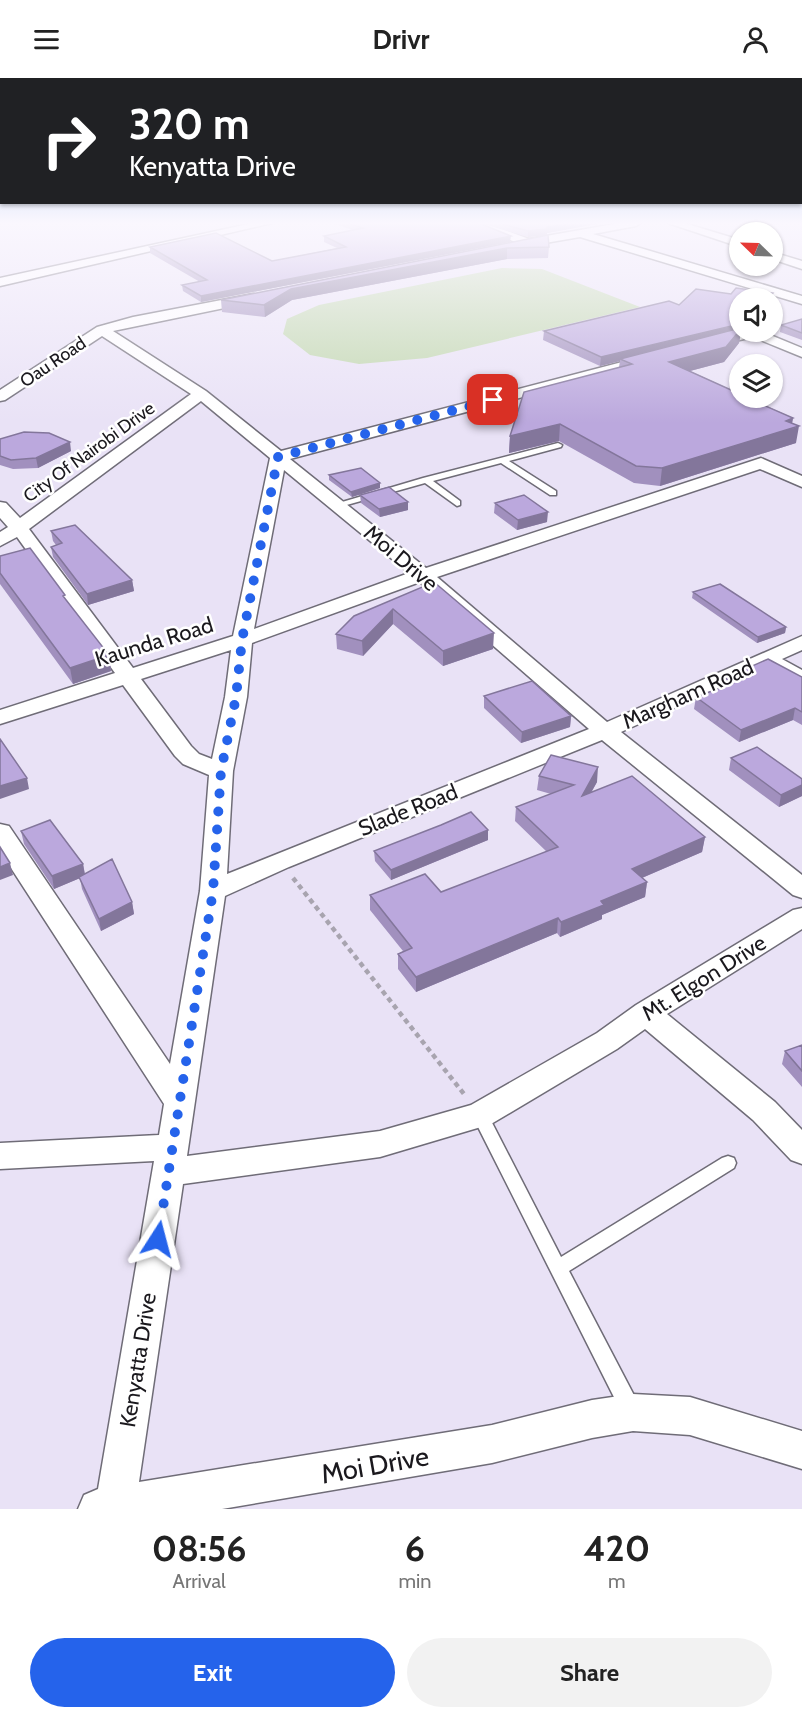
<!DOCTYPE html>
<html lang="en">
<head>
<meta charset="utf-8">
<style>
	:root { --surface:#fff; --page:#f2f2f2; --text:#222; --muted:#767676; --accent:#2563eb }
	body { margin:0; font-family:Cabin,sans-serif; background:var(--page); color:var(--text); height:100vh; display:flex; flex-direction:column; font-size:22px; white-space:nowrap }
	* { box-sizing:border-box; margin:0 }
	p { font-size:20px; color:var(--muted) }
	.icon { flex:none; width:33px; height:33px; fill:none; stroke:currentColor; stroke-width:2; stroke-linecap:round; stroke-linejoin:round }
	.map { position:relative; height:1431px; overflow:hidden }
	.side { display:flex; flex-direction:column; background:var(--surface); flex:1 }
	.side>* { flex:none }
	.guide { position:absolute; left:0px; top:0px; width:802px; height:126px; box-shadow:0 2px 4px #0004; background:#202124; color:#fff; overflow:hidden }
	.needle { width:39px; rotate:293deg }
	.buttons { position:absolute; left:729px; top:144px; display:grid; gap:12px }
	.buttons a { display:grid; place-items:center; width:54px; height:54px; border-radius:50%; background:var(--surface); box-shadow:0 2px 4px #0004; font-size:30px }
	.pin { position:absolute; display:grid; place-items:center; width:51px; height:51px; color:#fff; margin:-26px; border-radius:12px; box-shadow:0 3px 9px #0006 }
	.me { position:absolute; width:66px; margin:-33px; rotate:9deg; stroke-linejoin:round; filter:drop-shadow(0 0 4px #0008) }
	.turn { display:flex; align-items:center; gap:21px; height:126px; padding:0 30px; font-size:27px }
	.turn .icon { width:78px; height:78px; stroke-width:2.5 }
	.turn b { display:block; font-size:42px; line-height:51px }
	.eta { display:flex; justify-content:space-evenly; align-items:center; height:102px; text-align:center }
	.eta b { font-size:36px; font-weight:700; line-height:42px }
	.action { display:flex; gap:12px; margin-top:auto; padding:12px 30px }
	.action a { flex:1; height:69px; border-radius:36px; background:var(--accent); color:#fff; font-size:24px; font-weight:700; line-height:69px; text-align:center }
	.action a+a { background:var(--page); color:var(--text) }
	header { display:flex; justify-content:space-between; align-items:center; height:78px; padding:0 30px; background:var(--surface); font-size:27px; font-weight:700 }
	.map>svg:first-child { display:block }
	.built { fill:#e9e2f6; fill-rule:evenodd }
	.green { fill:#c1d7af }
	.lines { fill:none; stroke-linecap:round; stroke-linejoin:round }
	.lane-casing { stroke:#6f6c77; stroke-width:3 }
	.street-casing { stroke:#6f6c77; stroke-width:3 }
	.path { stroke:#a8a4af; stroke-width:4.5; stroke-dasharray:5 4; stroke-linecap:butt }
	.lane { fill:#fff; fill-rule:evenodd }
	.street { fill:#fff; fill-rule:evenodd }
	.wall { fill:#a190be }
	.shaded-wall { fill:#83769b }
	.building { fill:#bba8dd; stroke:#83769b; stroke-width:1.5 }
	.route { stroke:#2563eb; stroke-width:10; stroke-dasharray:0 18 }
	.labels { text-anchor:middle; dominant-baseline:central; stroke-width:5; stroke-linejoin:round; paint-order:stroke }
	.far-street-label { font-size:18px; fill:#1a181d; stroke:#fff }
	.street-label { font-size:22px; fill:#1a181d; stroke:#fff }
	.near-street-label { font-size:27px; fill:#1a181d; stroke:#fff }
</style>
</head>
<body>
<header><svg class="icon" aria-label="menu" viewBox="0 0 24 24"><path d="M4 6h16M4 12h16M4 18h16"/></svg>Drivr<svg class="icon" aria-label="person" viewBox="0 0 24 24"><circle cx="12" cy="8" r="4"/><path d="M4 21q1-7 8-7t8 7"/></svg></header>
<div class="map">
<svg width="802" height="1431" viewBox="0 0 802 1431">
	<rect width="100%" height="100%" fill="#f3eefc"/>
	<!-- built -->
	<path class="built" d="M17,145H802V1431H0V148ZM740,154H772V188H740ZM740,220H772V254H740ZM740,286H772V320H740Z"/>
	<!-- green -->
	<path class="green" d="M502,190L542,191L640,229L427,280L359,286L310,277L283,256L287,241L319,227Z"/>
	<g class="lines">
		<defs>
			<path id="lane" d="M558,365L562,367L561,369L509,383L556,413V417H550L501,385L433,403L460,423V427L457,428L425,405L336,430L332,427L423,400Z
				M480,1031L486,1033L561,1179L722,1080L728,1078L734,1080L736,1085L734,1090L569,1193L638,1325L641,1332L638,1339L631,1341L624,1339L472,1037L474,1033Z"/>
			<path id="street" d="M253,145H272L0,208V200Z
				M471,145H486L529,161L620,145H641L636,148L593,156L802,218V226L580,159L516,170L510,167L515,164Z
				M668,145H684L740,162V169Z
				M772,174L802,183V191L772,181Z
				M253,216L258,217V223L113,253L206,313L281,373L649,277L656,281L654,284L290,381L426,490L761,380L802,398V409L760,391L437,499L607,644L802,558V572L782,581L802,592V607L765,589L621,654L802,797V820L793,817L602,662L289,789L225,818L187,1078L380,1053L471,1027L597,955L636,927L793,832L802,830V851L667,936L775,1024L802,1052V1086L791,1082L753,1042L645,951L617,971L491,1046L380,1079L183,1106L139,1404L492,1347L592,1322L633,1316L690,1319L802,1353V1391L690,1357L633,1353L592,1360L492,1385L222,1431H78L84,1417L98,1411L154,1083L0,1091V1065L159,1057L164,1026L0,773V746L9,748L170,986L200,813L209,697L183,686L175,678L123,607L0,646V632L115,595L17,459L0,468V454L8,449L0,440V424L6,425L20,440L191,316L102,258L5,322L0,323V312L97,249L133,239ZM201,323L270,380L233,558L133,590L29,451ZM284,392L409,495L254,551ZM420,504L589,651L227,796L233,693L247,619L252,565ZM231,572L225,619L212,681L199,676L191,668L141,601Z
				M741,254H763L802,270V279L753,259L709,269L702,265L704,262Z"/>
		</defs>
		<!-- lane casing -->
		<use href="#lane" class="lane-casing"/>
		<!-- street casing -->
		<use href="#street" class="street-casing"/>
		<!-- path -->
		<path class="path" d="M293,800L464,1016"/>
		<!-- lane -->
		<use href="#lane" class="lane"/>
		<!-- street -->
		<use href="#street" class="street"/>
	</g>
	<!-- wall -->
	<path class="wall" d="M332,145H602L547,155V157L528,159L480,145L510,164L201,224L183,213L182,207L200,204L150,175V169L272,183L337,170L324,164V158L353,152Z
		M741,145H783L756,150Z
		M548,157L549,169L548,180L507,181L292,222L265,239L222,234L221,222Z
		M802,241V262L780,254L781,247Z
		M544,253L742,254H741L739,265L724,284L690,293L793,340L792,345L796,365L660,408L634,405L559,363L509,375L510,358L619,289L620,283L600,288L543,262Z
		M0,361L71,373L38,390L13,391L0,387Z
		M329,397L380,405V410L352,419L329,402Z
		M360,417L408,424V432L380,439L361,425Z
		M495,425L547,444L517,452L494,435Z
		M51,453L132,502L134,513L88,527L53,479L51,469L56,467L53,463Z
		M0,478L66,522L109,577L111,593L73,606L0,506Z
		M434,504L493,571L443,588L393,546L363,578L337,571L336,556Z
		M693,514L786,549L785,555L757,565L692,520Z
		M802,599V647L793,642L739,664L694,631L696,619L723,609L725,600Z
		M484,618L571,638L570,649L521,665L484,630Z
		M731,680L802,701V718L779,729L729,692Z
		M539,698L597,704L591,715L705,759L702,774L642,800L647,804L645,819L602,837V841L560,859L557,855L416,914L398,891V876L403,873L370,832V817L441,814L547,774L515,743L516,729L551,716L537,712Z
		M488,752V762L391,802L375,783L374,773Z
		M21,753L83,786L85,796L132,824L134,836L101,853L82,811L80,800L54,811L24,766Z
		M802,967V1009L782,986L785,973Z"/>
	<!-- shaded-wall -->
	<path class="shaded-wall" d="M571,145H602L547,155V157L528,159V153Z
		M757,145H783L756,150Z
		M511,158L510,164L201,224V218Z
		M507,170V181L292,222L265,239L264,227L291,211Z
		M740,246V254H742H741L739,265L724,284L667,299L620,281V283L600,288L601,279Z
		M793,340L791,351L799,348L796,365L660,408L662,390Z
		M560,346L559,363L509,375L510,358Z
		M70,364L71,373L38,390L36,380Z
		M380,405V410L352,419L351,414Z
		M408,424V432L380,439L379,431Z
		M548,434L547,444L517,452L518,442Z
		M132,502L134,513L88,527L87,516Z
		M393,531V546L363,578L362,563Z
		M786,549L785,555L757,565L758,559Z
		M494,555L493,571L443,588V573Z
		M109,577L111,593L73,606L70,590Z
		M795,630L793,642L739,664L741,652Z
		M571,638L570,649L521,665L522,654Z
		M598,689L597,704L581,732L582,718Z
		M27,700L29,711L0,721V708Z
		M802,707V718L779,729L781,717Z
		M488,752V762L391,802V792Z
		M705,759L702,774L630,805L632,791Z
		M10,785L13,797L0,802V789Z
		M83,786L85,798L54,811L52,798Z
		M647,804L645,819L602,837V841L560,859L561,844L601,823Z
		M132,824L134,836L101,853L99,841Z
		M558,840L557,855L416,914V899Z"/>
	<!-- building -->
	<path class="building" d="M348,145H479L511,158L201,218L182,207L207,202L150,169L216,155L272,183L346,169L324,158L363,150Z
		M499,145H571L547,149V151L528,153Z
		M548,157L549,169L507,170L291,211L264,227L221,222Z
		M736,210L773,215L769,220H740V246L601,279L544,253L669,223L679,227L696,211L731,216Z
		M802,241V255L781,247Z
		M740,250V252L726,269L669,284L740,316V320H747L793,340L786,343L799,348L662,390L636,388L560,346L510,358L524,314L632,286L620,281Z
		M24,354L49,355L70,364L36,380L11,382L0,378V361Z
		M361,390L380,405L351,414L329,397Z
		M389,409L408,424L379,431L360,417Z
		M524,417L548,434L518,442L495,425Z
		M75,447L132,502L87,516L51,469L62,465L51,453Z
		M30,470L65,517L63,518L109,577L70,590L0,495V478Z
		M434,504L494,555L443,573L393,531L362,563L336,556L354,538Z
		M720,506L786,549L758,559L693,514Z
		M768,581L802,599V634L795,630L741,652L696,619L733,605L725,600Z
		M532,603L571,638L522,654L484,618Z
		M0,661L27,700L0,708Z
		M757,669L802,701V707L781,717L731,680Z
		M551,677L598,689L582,718L632,698L705,759L632,791L647,804L601,823L604,827L561,844L558,840L416,899L398,876L412,870L370,817L425,796L441,814L558,769L516,729L574,707L539,698Z
		M471,734L488,752L391,792L374,773L441,747Z
		M50,742L83,786L52,798L21,753Z
		M0,769L10,785L0,789Z
		M112,781L132,824L99,841L79,799Z
		M802,967V993L785,973Z"/>
	<!-- sky -->
	<linearGradient id="sky" x2="0" y2="1"><stop stop-color="#95bfef"/><stop offset="0.42" stop-color="#faf7fe"/><stop offset="1" stop-color="#faf7fe" stop-opacity="0"/></linearGradient>
	<rect width="802" height="345" fill="url(#sky)"/>
	<g class="lines">
		<!-- route -->
		<path class="route" d="M158,1161L213,813L221,693L236,619L242,562L278,379L493,322"/>
	</g>
	<g class="labels">
		<!-- far-street labels -->
		<g class="far-street-label">
			<text transform="translate(53 284) rotate(-34)">Oau Road</text>
			<text transform="translate(89 374) rotate(-36)">City Of Nairobi Drive</text>
		</g>
		<!-- street labels -->
		<g class="street-label">
			<text transform="translate(401 480) rotate(40)">Moi Drive</text>
			<text transform="translate(154 564) rotate(-17)">Kaunda Road</text>
			<text transform="translate(688 616) rotate(-24)">Margham Road</text>
			<text transform="translate(408 732) rotate(-22)">Slade Road</text>
			<text transform="translate(704 900) rotate(-32)">Mt. Elgon Drive</text>
			<text transform="translate(138 1282) rotate(-81)">Kenyatta Drive</text>
		</g>
		<!-- near-street labels -->
		<g class="near-street-label">
			<text transform="translate(375 1387) rotate(-10)">Moi Drive</text>
		</g>
	</g>
</svg>
<div class="buttons">
<a><svg class="needle" viewBox="-14 -14 28 28"><path d="M0-13l5 13h-10z" fill="#e53935"/><path d="M0 13l5-13h-10z" fill="#767676"/></svg></a>
<a><svg class="icon" aria-label="sound" viewBox="0 0 24 24"><path d="M4 9h4l5-4v14l-5-4H4zM17 9q2 3 0 6"/></svg></a>
<a><svg class="icon" aria-label="layers" viewBox="0 0 24 24"><path d="M12 4l9 5-9 5-9-5zM3 14l9 5 9-5"/></svg></a>
</div>
<div class="pin" style="left:493px;top:322px;background:#d93025"><svg class="icon" aria-label="arrive" viewBox="0 0 24 24"><path d="M6 21V4h12l-3 4 3 4H6"/></svg></div>
<svg class="me" style="left:158px;top:1161px" viewBox="-20 -20 40 40"><path d="M0-17L14 15 0 8-14 15z" fill="#2563eb" stroke="#fff" stroke-width="4"/></svg>
<div class="guide">
<div class="turn"><svg class="icon" aria-label="right" viewBox="0 0 24 24"><path d="M7 20v-9h11M14 6l5 5-5 5"/></svg><div><b>320 m</b>Kenyatta Drive</div></div>
</div>
</div>
<section class="side">
<div class="eta">
<div><b>08:56</b><p>Arrival</p></div>
<div><b>6</b><p>min</p></div>
<div><b>420</b><p>m</p></div>
</div>
<div class="action"><a>Exit</a><a>Share</a></div>
</section>
</body>
</html>
